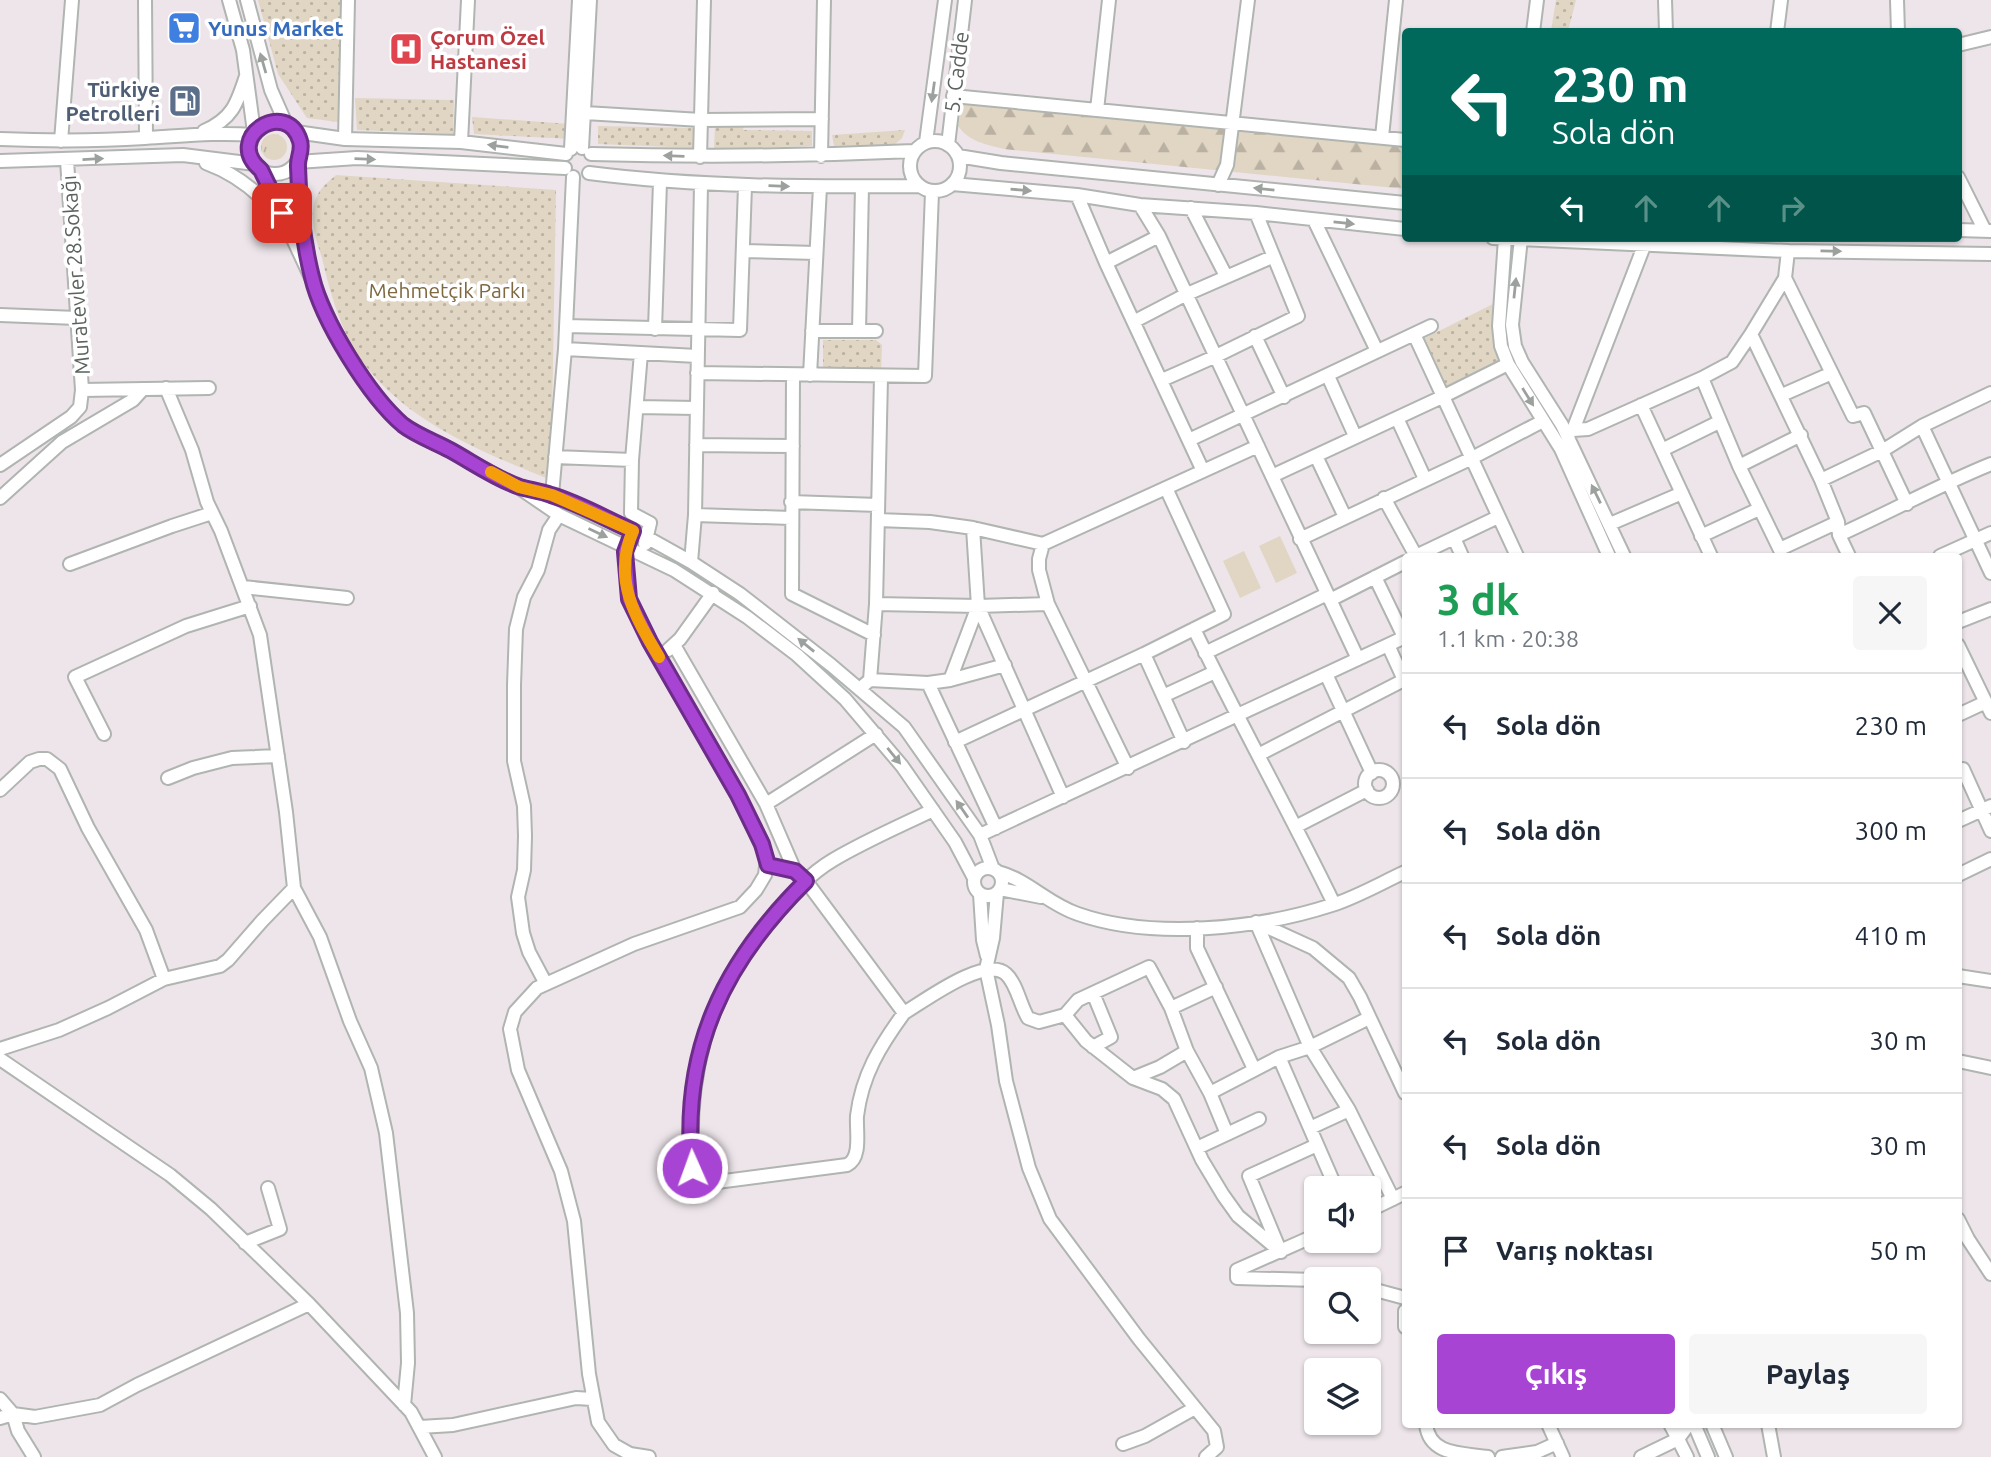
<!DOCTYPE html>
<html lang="tr">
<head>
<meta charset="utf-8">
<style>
	:root { --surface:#fff; --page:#f6f6f7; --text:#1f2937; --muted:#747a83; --line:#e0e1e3; --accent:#a744d3 }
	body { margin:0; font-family:Ubuntu,sans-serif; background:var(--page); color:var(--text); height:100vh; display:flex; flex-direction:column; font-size:26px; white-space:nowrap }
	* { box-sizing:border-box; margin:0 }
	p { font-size:23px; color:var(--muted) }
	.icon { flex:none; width:38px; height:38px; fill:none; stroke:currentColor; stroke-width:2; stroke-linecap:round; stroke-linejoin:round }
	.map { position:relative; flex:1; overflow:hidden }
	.side { position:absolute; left:1402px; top:553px; width:560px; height:875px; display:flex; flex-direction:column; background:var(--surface); border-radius:7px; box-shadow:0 2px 5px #0004 }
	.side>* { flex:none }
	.top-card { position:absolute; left:1402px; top:28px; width:560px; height:214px; border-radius:7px; box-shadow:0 2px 5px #0004; background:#00695c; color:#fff; overflow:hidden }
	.buttons { position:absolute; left:1304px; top:1176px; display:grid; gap:14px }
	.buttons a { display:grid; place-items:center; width:77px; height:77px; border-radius:7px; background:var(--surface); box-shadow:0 2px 5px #0004; font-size:35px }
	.pin { position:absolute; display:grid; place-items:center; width:60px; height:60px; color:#fff; margin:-30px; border-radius:14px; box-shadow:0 4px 10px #0006 }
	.me { position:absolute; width:77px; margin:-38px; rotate:358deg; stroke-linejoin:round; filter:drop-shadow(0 0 5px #0008) }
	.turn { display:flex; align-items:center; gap:24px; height:147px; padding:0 35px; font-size:32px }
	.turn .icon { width:91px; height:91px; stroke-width:2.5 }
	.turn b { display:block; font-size:49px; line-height:60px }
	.lanes { display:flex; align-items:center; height:66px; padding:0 35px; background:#0003; justify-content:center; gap:35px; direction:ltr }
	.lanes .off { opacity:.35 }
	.round { display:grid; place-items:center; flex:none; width:74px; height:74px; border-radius:7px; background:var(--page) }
	.head { display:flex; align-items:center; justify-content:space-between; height:119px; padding:0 35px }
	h1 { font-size:42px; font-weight:700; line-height:52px; color:#1e9e55 }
	.action { display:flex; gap:14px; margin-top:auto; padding:14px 35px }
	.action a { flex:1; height:80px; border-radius:7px; background:var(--accent); color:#fff; font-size:28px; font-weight:700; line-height:80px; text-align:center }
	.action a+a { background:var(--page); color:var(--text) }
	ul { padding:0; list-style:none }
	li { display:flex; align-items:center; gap:21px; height:105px; padding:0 35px; border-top:2px solid var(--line) }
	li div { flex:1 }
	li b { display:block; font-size:26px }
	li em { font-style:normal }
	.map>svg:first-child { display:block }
	.grass { fill:url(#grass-tufts) }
	.forest { fill:url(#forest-firs) }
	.park { fill:url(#park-dots) }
	.garden { fill:#e1d6c4 }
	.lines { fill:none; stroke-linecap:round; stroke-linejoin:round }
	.minor-casing { stroke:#b0b5b1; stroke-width:16 }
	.minor { stroke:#fff; stroke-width:12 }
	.oneway { fill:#9da19e }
	.route-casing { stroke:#6d2c89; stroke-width:18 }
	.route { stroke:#a744d3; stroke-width:12 }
	.slow { stroke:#f59e0b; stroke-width:12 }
	.labels { text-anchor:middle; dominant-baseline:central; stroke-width:7; stroke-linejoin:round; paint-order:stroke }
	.shop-label { font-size:21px; font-weight:bold; fill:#366cbe; stroke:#fff; text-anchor:start }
	.health-label { font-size:21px; font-weight:bold; fill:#be3a42; stroke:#fff; text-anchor:start }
	.street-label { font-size:21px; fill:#5c635e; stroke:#fff }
	.service-label { font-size:21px; font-weight:bold; fill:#4e5e75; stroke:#fff; text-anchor:end }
	.park-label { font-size:21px; fill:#7f6940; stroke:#fff }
</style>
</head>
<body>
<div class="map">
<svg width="1991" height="1457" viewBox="0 0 1991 1457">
	<defs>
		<pattern id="grass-tufts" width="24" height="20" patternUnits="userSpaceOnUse" patternTransform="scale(1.75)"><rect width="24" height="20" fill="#e1d6c4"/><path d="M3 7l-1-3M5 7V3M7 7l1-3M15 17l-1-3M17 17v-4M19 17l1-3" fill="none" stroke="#bab1a2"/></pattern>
		<pattern id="forest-firs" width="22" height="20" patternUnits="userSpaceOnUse" patternTransform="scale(1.75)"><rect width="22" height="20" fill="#e1d6c4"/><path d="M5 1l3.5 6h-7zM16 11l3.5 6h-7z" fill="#bab1a2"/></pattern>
		<pattern id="park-dots" width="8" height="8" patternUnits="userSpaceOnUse" patternTransform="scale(1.75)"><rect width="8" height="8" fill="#e1d6c4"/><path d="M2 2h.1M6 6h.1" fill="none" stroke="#bab1a2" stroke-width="1.8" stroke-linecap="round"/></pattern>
	</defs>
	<rect width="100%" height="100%" fill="#ede5ea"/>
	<!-- grass -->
	<path class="grass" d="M261 147a13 13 0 1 1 26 0a13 13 0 1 1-26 0Z"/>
	<!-- forest -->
	<path class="forest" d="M962,103L1405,145V189L1004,149C985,144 970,142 958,126Z"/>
	<!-- park -->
	<path class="park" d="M258,0H344L338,122L307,118L278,74Z
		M1556,0H1576L1568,31H1551Z
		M355,98L454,100L453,134L357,130Z
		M472,117L570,124V139L474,134Z
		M715,125H744L743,130L812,131V146L714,149Z
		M598,126L695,128V148L598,144Z
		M905,130L902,138L894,145L834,146L832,135Z
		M336,175L556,190L551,480C480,451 405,422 359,357C341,330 330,293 323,262C317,240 306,215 318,194C321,187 331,180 336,175Z
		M1495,303L1493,333L1500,366L1446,390L1423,339Z
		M823,340H876L882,345L881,375L823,373Z"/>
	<!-- garden -->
	<path class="garden" d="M1280,536L1297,573L1276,583L1259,546Z
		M1244,551L1261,588L1240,598L1223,561Z"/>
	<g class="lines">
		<defs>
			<path id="minor" d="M145,0L146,138
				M229,0L243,50L254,132
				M247,0L271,90L286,124
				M1665,0L1666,32
				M1897,0L1898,32
				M1533,32L1537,0
				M1777,32L1781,0
				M1958,45L1991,37
				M953,96L1405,140
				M1097,110L1109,0
				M585,113L701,120L822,119
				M249 148a26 26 0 1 1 52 0a26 26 0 1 1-52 0Z
				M204,131C232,119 237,104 246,76
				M296,132L345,139L461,142L566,154
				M1382,137L1396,0
				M0,139C49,141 97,141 145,138C182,136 216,132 253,135
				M345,139L348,0
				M910 166a25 25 0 1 1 50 0a25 25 0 1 1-50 0Z
				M61,141L72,0
				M461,142L468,0
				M926,142L945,0
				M948,145L965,0
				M582,148L590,0
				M571,149L579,0
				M591,154C699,157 806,156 914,151
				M821,156L824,0
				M958,156L1001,163L1405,203
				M700,157L704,0
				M67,160L82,390
				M0,161L183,155L255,164
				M206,163C236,174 258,191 278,216
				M261,170L312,280L300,209L297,162L357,158L565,168
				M589,173C699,187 807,187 918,186
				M1958,177L1985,231
				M952,184L1077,195L1140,205L1256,213L1405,229
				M1218,185L1227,165L1248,0
				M1077,195L1106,263L1203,471
				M1140,205L1159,236L1358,659
				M1191,208L1226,276
				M1314,220L1377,351
				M1958,230L1991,231
				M1493,238L1788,251L1991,254
				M1505,238L1499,326L1501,346L1508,364L1561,449L1609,556
				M1521,238L1512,325L1515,346L1522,362L1562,425L1624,556
				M743,251L816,253
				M1106,263L1159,236
				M1785,278L1853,416L1864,413L1907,504
				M312,280L332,326L357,370L380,401L404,426L518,487L559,515L674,570L747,617L797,655L845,699L902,766L955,842L974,878
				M0,315L77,318
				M1135,321L1185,295L1272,257
				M566,326L740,330L745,186
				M655,329L660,182
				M812,331H876
				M859,331L862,187
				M1414,334L1517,556
				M1751,334L1785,278L1788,251
				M1255,336L1284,397
				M565,349L697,356
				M641,353L632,460L631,513L650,523L645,544
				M697,373L925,376L932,192
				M793,375L792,594L874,635
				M810,375L820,187
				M1328,376L1355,436
				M1702,378L1739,466L1783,556
				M1162,380L1214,357L1298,316L1256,213
				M166,388L192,450L207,502L221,531L260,635L286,812L294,888L320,937L350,1021L371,1068L386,1133L407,1313L408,1363L404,1405
				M1782,395L1832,373
				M1641,405L1711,556
				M637,407L696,408
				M1397,418L1425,479
				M1922,426L1991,393
				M1573,430L1644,246
				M1567,435L1573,430L1588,429L1702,378L1732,362L1751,334L1821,480L1838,522L1839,535L1849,556
				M1189,440L1431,326
				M696,445L793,446
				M1662,450L1719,422
				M1316,456L1345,517
				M555,457L632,460
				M0,465L71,417L80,407L82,390L209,388
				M1739,466L1801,435
				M1272,476L1442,397L1508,364
				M1821,480L1882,451L1922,426L1991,573
				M526,488L552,495L648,538L691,562L740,594L831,665L904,727L980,835L993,869
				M552,495L565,349L573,177
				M0,498L62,442L133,400L143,389
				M1384,498L1416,556
				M791,502L878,505
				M695,515L791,518
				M878,520L930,522L973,528L1043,544L1258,446
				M1610,524L1682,493
				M973,528L978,606L1063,797
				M633,531L625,553L629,599L650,642L738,795L767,858L765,875L756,890L740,907L634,944L537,988L515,1012L510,1029L518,1070L561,1171L574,1221L589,1374L598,1422L614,1445L630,1454L649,1457
				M1839,535C1890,512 1939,485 1991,464
				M1701,536L1759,509
				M1454,538L1462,556
				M1300,539L1470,459L1543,421
				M1043,544L1039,559V570L1048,604L1128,768
				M1780,549L1838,522
				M1416,556L1498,517
				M1940,556L1991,533
				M691,562L695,515L701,184
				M70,564L172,526L212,513
				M1375,577L1404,637
				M243,587L347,598
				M1330,600L1405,562
				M876,604L978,606L1048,604
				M1958,622L1991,609
				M1194,629C1239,722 1289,811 1334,904
				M674,645L766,804L795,871
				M1388,645L1405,682
				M1958,645L1991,713
				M668,650L680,639L713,593
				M1205,653L1327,594
				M1144,654L1184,742
				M1326,674L1372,773
				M870,680L876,604L881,377
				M950,680L978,606
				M928,683L996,828
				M864,685L870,680L928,683L950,680L1005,665
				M1163,696L1215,672
				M1958,715L1986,702
				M104,734L75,677L186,626L250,606
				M955,742L1144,654L1224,614L1166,488
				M1258,755L1404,680
				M1365 784a14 14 0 1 1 28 0a14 14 0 1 1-28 0Z
				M1958,771L1963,769L1991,831
				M168,778L193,768L232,758L278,756
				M0,790L30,762L39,759H47L60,769L88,828L146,930L164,979
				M766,804L876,734
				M1958,821L1991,806
				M1297,826L1367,790
				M980,835L1405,637
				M768,865L795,871L806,881L904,1013C923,1002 985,955 1006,974C1017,984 1020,1005 1028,1018L1039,1022L1065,1015L1086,1041L1133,1078L1160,1067L1187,1051
				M974 882a14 14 0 1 1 28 0a14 14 0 1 1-28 0Z
				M998,872C1028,880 1048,904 1078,914C1152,940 1258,929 1332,905C1357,897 1381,883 1405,872
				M1958,875L1991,859
				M1000,889L1041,897
				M997,893L993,938L986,969L998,1025L1006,1081L1029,1168L1050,1219L1139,1339L1214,1431L1217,1447L1206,1457
				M980,894L983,940L987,956
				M1256,922L1310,1047L1349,1110L1393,1199
				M1256,922L1313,948L1349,978L1360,997L1405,1093
				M1197,928V948L1254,1069
				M1958,976L1991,981
				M546,984L529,952L523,933L518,897L524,870L525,836L524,806L514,761V685L516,629L524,597L538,570L549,530L559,515
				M1093,993L1111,1037L1093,1047
				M1171,1008L1216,987
				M904,1013C880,1046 862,1075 857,1116C856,1131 862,1158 847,1165L694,1185C684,1084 704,997 771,918C789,897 809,874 833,860C865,841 900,826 933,810
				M1065,1015L1078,1000L1149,967L1171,1008L1187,1051L1210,1093L1227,1134L1259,1119
				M0,1049L59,1030L108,1008L164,979L220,966L228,960L262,921L294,888
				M1279,1057L1336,1188
				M0,1059L170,1175L211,1209L309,1304L411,1412L435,1457
				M1958,1061L1991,1068
				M1133,1078L1162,1089L1174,1099L1202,1160L1223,1195L1238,1216L1281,1252
				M1210,1093L1279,1057L1310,1047L1369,1018
				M1310,1128L1349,1110
				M1197,1148L1227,1134
				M1368,1211L1405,1193
				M1958,1219L1968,1239L1991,1274
				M1316,1235L1237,1270V1278L1316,1280
				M245,1243L280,1229L268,1188
				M1279,1248L1249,1176L1317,1145
				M1368,1288L1405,1298
				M1405,1311V1327
				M0,1399L13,1414L18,1431L34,1457
				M0,1418L13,1414L35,1417L100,1405L137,1385L309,1304
				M1426,1424C1429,1456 1463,1453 1488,1457
				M1548,1424L1563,1457
				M1694,1424L1708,1457
				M1712,1424L1726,1457
				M1768,1424L1774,1457
				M420,1427L453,1425L576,1398L592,1399
				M1123,1444L1145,1436L1195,1408
				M1502,1457L1537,1452L1557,1443
				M1641,1457L1678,1439L1670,1424
				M1687,1457L1678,1439L1689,1424"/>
		</defs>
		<!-- minor casing -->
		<use href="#minor" class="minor-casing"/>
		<!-- minor -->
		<use href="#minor" class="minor"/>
	</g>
	<!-- one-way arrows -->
	<defs><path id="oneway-solid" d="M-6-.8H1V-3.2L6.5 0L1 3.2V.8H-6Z" transform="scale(1.75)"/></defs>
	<g class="oneway">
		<use href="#oneway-solid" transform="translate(263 63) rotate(-106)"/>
		<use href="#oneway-solid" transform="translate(933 92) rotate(98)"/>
		<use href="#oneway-solid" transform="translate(498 146) rotate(-173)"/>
		<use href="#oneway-solid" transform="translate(674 156) rotate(-178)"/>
		<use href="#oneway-solid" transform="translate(93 159) rotate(-3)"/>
		<use href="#oneway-solid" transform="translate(365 159) rotate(2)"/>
		<use href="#oneway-solid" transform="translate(779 186) rotate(2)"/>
		<use href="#oneway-solid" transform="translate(1264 189) rotate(-174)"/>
		<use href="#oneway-solid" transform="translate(1021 190) rotate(5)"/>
		<use href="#oneway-solid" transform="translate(1344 223) rotate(6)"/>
		<use href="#oneway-solid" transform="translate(1831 251) rotate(1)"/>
		<use href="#oneway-solid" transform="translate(1515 288) rotate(-84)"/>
		<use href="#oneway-solid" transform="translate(1528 397) rotate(58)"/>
		<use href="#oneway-solid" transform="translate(1596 494) rotate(-116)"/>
		<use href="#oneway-solid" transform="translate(598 533) rotate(25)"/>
		<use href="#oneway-solid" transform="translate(806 645) rotate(-141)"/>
		<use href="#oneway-solid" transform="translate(894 756) rotate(51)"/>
		<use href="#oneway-solid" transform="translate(962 809) rotate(-125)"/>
	</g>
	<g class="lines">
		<defs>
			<path id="route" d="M282,213L261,170C222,138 287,97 300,141C303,151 297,158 298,167C299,204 303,241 312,277C322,320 369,396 403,425C416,435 435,442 450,450C472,462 496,479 520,487C530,490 541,491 551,495C579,503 606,519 633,531L625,552L629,599L650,642L738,795L762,844L768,865L795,871L806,881C723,963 681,1050 692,1168"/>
		</defs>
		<!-- route casing -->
		<use href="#route" class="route-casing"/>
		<!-- route -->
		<use href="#route" class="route"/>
		<!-- slow -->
		<path class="slow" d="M491,472L519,487L552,495L633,531C612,578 635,617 659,657"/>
	</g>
	<!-- icons -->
	<defs>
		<symbol id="supermarket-square" viewBox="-11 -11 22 22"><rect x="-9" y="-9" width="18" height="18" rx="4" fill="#3f7fe0" stroke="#fff"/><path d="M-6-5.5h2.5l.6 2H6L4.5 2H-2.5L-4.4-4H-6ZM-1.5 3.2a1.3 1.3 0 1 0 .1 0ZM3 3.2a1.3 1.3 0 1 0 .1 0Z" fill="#fff"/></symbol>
		<symbol id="hospital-square" viewBox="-11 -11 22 22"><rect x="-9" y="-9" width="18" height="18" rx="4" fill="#e0444e" stroke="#fff"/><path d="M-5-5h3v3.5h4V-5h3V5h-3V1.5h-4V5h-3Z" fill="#fff"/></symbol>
		<symbol id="fuel-square" viewBox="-11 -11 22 22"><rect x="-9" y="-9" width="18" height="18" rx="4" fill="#5c6f8a" stroke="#fff"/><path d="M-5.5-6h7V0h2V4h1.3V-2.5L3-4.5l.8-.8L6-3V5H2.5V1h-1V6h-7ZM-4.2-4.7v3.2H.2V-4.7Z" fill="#fff"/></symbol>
	</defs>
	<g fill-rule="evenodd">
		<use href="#supermarket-square" x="165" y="9" width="38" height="38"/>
		<use href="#hospital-square" x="387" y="30" width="38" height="38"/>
		<use href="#fuel-square" x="166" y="82" width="38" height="38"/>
	</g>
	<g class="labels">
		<!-- shop labels -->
		<g class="shop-label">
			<text x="208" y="28">Yunus Market</text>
		</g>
		<!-- health labels -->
		<g class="health-label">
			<text x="430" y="37">Çorum Özel<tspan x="430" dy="24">Hastanesi</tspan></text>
		</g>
		<!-- street labels -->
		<g class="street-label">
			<text transform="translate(956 72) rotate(-83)">5. Cadde</text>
			<text transform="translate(75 275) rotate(-94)">Muratevler 28.Sokağı</text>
		</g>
		<!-- service labels -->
		<g class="service-label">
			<text x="160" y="89">Türkiye<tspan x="160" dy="24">Petrolleri</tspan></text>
		</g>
		<!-- park labels -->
		<g class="park-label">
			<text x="447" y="290">Mehmetçik Parkı</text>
		</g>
	</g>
</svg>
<div class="buttons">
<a><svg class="icon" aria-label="sound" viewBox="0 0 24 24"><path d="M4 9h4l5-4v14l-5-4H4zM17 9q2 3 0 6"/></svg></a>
<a><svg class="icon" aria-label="search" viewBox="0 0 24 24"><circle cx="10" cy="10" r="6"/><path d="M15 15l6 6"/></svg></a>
<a><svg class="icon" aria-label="layers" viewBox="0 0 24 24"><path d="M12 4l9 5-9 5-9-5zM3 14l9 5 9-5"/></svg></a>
</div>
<div class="pin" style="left:282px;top:213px;background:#d93025"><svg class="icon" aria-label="arrive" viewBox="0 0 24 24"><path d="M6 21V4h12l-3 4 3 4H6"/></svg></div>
<svg class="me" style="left:692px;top:1168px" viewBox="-20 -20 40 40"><circle r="17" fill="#a744d3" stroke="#fff" stroke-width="3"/><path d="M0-11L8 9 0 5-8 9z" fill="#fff"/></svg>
<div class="top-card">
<div class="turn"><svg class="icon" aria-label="left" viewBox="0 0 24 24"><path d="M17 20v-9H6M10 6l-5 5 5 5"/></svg><div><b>230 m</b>Sola dön</div></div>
<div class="lanes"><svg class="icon" aria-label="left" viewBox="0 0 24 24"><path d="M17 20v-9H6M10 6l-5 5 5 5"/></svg><svg class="icon off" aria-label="ahead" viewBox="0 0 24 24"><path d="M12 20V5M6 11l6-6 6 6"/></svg><svg class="icon off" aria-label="ahead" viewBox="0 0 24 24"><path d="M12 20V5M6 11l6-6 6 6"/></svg><svg class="icon off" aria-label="right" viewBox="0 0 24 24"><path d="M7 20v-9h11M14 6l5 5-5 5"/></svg></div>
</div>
<section class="side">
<div class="head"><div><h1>3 dk</h1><p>1.1 km · 20:38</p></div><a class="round"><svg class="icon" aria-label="close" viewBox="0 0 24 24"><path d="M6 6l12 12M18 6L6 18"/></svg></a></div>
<ul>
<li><svg class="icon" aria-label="left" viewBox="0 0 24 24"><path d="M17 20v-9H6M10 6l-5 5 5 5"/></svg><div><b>Sola dön</b></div><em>230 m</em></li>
<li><svg class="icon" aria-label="left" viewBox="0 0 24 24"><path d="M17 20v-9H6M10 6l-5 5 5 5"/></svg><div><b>Sola dön</b></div><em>300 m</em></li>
<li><svg class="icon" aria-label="left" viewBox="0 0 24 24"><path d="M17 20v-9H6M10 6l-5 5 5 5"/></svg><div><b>Sola dön</b></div><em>410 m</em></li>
<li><svg class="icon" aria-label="left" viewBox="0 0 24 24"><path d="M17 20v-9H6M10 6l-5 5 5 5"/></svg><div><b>Sola dön</b></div><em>30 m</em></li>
<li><svg class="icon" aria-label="left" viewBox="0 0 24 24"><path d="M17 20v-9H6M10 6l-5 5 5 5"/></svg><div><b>Sola dön</b></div><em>30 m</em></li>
<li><svg class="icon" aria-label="arrive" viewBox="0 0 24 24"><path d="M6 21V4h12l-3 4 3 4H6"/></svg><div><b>Varış noktası</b></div><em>50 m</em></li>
</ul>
<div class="action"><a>Çıkış</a><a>Paylaş</a></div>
</section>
</div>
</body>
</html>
